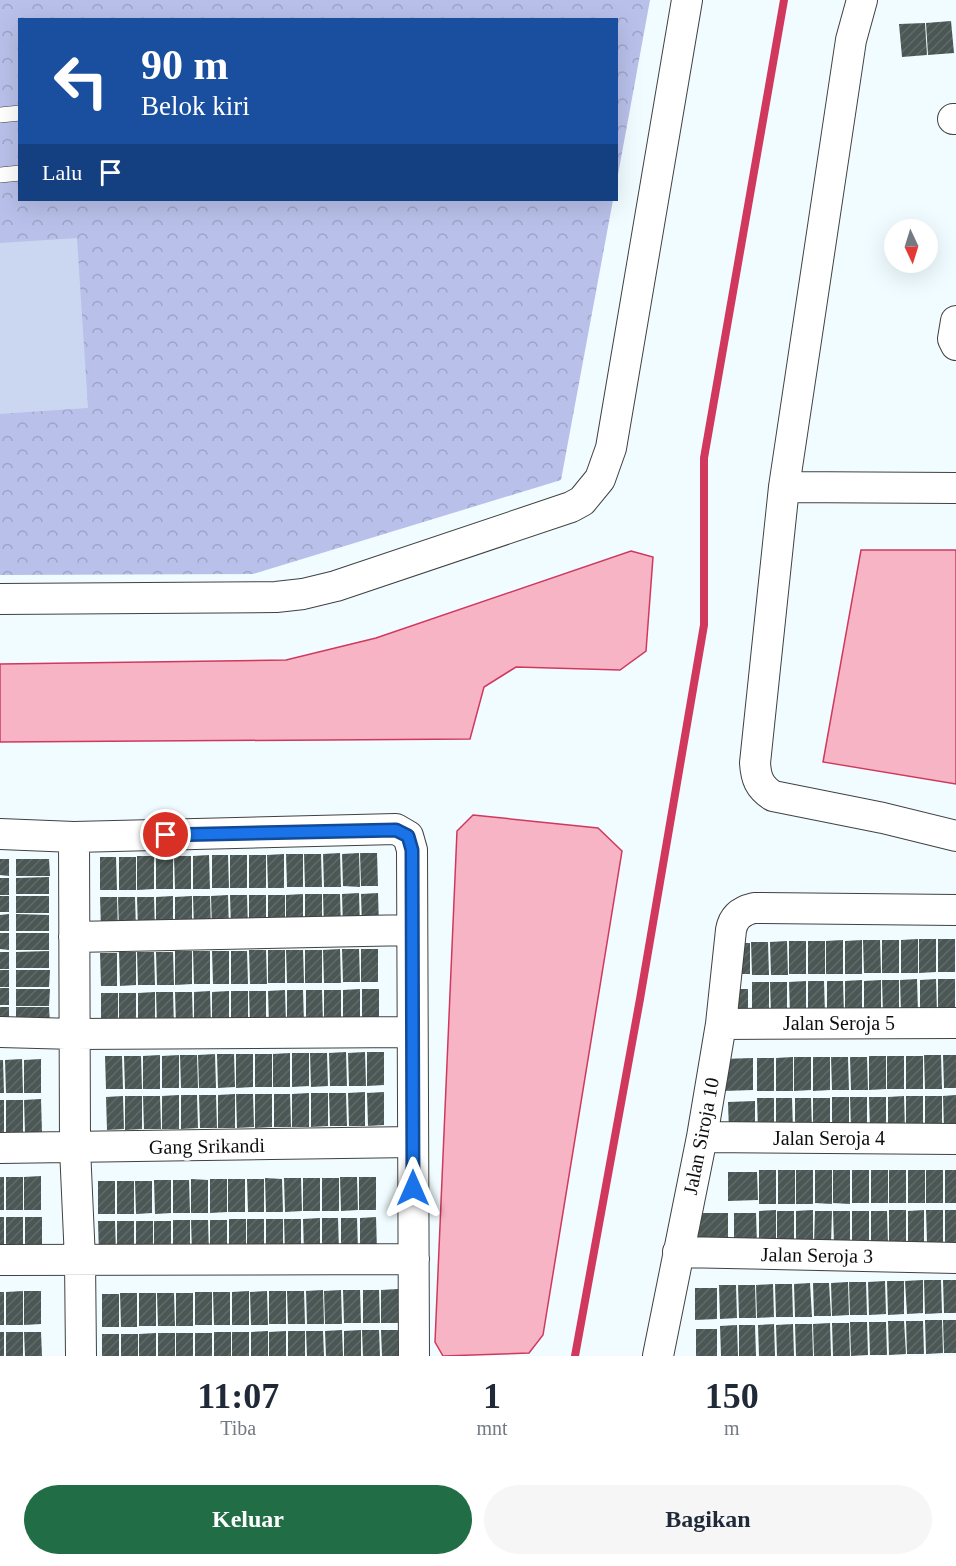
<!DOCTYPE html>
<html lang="id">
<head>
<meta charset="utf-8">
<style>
	:root { --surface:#fff; --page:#f6f6f7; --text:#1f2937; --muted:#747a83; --accent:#216d45 }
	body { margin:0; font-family:"Times New Roman",serif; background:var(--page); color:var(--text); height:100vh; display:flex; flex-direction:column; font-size:22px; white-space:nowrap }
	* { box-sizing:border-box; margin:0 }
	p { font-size:20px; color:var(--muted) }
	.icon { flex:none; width:33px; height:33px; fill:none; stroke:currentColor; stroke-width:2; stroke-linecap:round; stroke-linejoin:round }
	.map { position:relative; height:1356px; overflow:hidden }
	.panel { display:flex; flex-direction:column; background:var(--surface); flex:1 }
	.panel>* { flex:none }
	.banner { position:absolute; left:18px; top:18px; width:600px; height:183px; border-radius:0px; box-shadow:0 6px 24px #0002; background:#1a4fa0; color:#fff; overflow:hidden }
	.needle { width:39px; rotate:176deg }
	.fabs { position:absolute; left:884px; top:219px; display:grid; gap:12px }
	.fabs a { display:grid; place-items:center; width:54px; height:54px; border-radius:50%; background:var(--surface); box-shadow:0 6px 24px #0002; font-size:30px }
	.pin { position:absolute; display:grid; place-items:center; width:51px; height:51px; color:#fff; margin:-26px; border:3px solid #fff; border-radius:50%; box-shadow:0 2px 6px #0007 }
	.me { position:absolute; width:66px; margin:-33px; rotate:0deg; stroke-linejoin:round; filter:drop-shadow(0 0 4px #0008) }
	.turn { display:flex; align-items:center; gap:21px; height:126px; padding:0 24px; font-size:27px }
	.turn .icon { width:78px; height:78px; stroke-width:2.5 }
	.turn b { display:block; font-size:42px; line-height:51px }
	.then { display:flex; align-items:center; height:57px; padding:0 24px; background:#0003; gap:12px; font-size:22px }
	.eta { display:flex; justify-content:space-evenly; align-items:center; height:102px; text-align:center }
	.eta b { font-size:36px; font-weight:700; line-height:42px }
	.primary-button { display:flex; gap:12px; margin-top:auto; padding:12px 24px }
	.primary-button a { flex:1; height:69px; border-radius:36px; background:var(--accent); color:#fff; font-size:24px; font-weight:700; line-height:69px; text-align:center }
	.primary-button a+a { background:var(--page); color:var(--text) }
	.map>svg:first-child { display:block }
	.park { fill:url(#park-crowns) }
	.pitch { fill:#cbd6f1 }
	.water { fill:#f7b4c5; stroke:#d0395d; stroke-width:1.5 }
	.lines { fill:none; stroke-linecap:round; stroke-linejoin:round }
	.stream { stroke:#d0395d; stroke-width:8 }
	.building { fill:url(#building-hatch) }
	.lane-casing { stroke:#414141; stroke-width:16 }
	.street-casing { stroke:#414141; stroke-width:32 }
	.lane { stroke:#fff; stroke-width:15 }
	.street { stroke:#fff; stroke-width:30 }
	.route-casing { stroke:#114b97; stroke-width:15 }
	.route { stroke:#1a73e8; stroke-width:10 }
	.labels { text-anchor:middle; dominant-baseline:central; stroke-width:6; stroke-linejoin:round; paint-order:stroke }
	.street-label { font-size:20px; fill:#0e0e0e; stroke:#fff }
</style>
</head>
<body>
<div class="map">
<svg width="956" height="1356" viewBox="0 0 956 1356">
	<defs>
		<pattern id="park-crowns" width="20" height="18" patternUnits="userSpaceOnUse" patternTransform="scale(1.5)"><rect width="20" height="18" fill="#b9c0ea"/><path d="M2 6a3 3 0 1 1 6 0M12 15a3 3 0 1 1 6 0" fill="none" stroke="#9ea4c8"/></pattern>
		<pattern id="building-hatch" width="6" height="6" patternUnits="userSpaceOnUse" patternTransform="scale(1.5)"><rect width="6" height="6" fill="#4b5754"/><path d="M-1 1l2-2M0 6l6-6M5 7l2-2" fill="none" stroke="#616a68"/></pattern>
	</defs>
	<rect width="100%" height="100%" fill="#f0fcff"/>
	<!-- park -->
	<path class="park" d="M0,0H650L617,180L616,20H20V200H613L561,480L253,574L0,575Z"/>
	<!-- pitch -->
	<path class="pitch" d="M77,238L88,408L0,414V243Z"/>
	<!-- water -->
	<path class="water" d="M861,550H956V784L823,762Z
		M631,551L653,557L646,651L620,670L516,667L484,687L470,739L0,742V664L286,660L376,638Z
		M473,815L598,828L622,851L543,1335L529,1353L443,1356L435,1342L457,831Z"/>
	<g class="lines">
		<!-- stream -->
		<path class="stream" d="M575,1356L640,999L704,625V458L784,0"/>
	</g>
	<!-- building -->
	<path class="building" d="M951,21L954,53L928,55L926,23Z
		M925,23L927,55L902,57L899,24Z
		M340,853L341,887H324L323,854Z
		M359,853L360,887L343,886L342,854Z
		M360,853H377L378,886H361Z
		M284,854V888H268L267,855Z
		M286,854H303V887H287Z
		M304,854H321L322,887H305Z
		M209,855L210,889H193V856Z
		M212,855H228L229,888H212Z
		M230,855H247V888H230Z
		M249,855H266V888H249Z
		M137,856H154V889L137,890Z
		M156,856H173V889H156Z
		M174,856H191V889H175Z
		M100,857H116L117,890H100Z
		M119,857H136V890H119Z
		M0,859H9V876L0,875Z
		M16,859H49L50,876H16Z
		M49,877V894H16V878Z
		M0,878H9V895H0Z
		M359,893L360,927H343L342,894Z
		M378,893L379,927H362L361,894Z
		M303,894V928H286V895Z
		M305,894H322V927L305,928Z
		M323,894H340L341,927L324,928Z
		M228,895L229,929H212L211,896Z
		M230,895H247L248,928L231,929Z
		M249,895H266V928L249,929Z
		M268,895H285V928H268Z
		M0,896H9V912H0Z
		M16,896H49V913H16Z
		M173,896V930H156V897Z
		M192,896V929H175V897Z
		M193,896H210L211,929H194Z
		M100,897H117L118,931L101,930Z
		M118,897H135L136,930H119Z
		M137,897H154L155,930H138Z
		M9,914V931H0V915Z
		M16,914L49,915V931H16Z
		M0,933H9V950L0,949Z
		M16,933H49V950H16Z
		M918,939V973H901V940Z
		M919,939H936V972L919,973Z
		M938,939H955V972H938Z
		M843,940V974H826V941Z
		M862,940V974H845V941Z
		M863,940H880L881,973H864Z
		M882,940H899V973H882Z
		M787,941L788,975H771L770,942Z
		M789,941H806V974H789Z
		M808,941H825V974H808Z
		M751,942H768L769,975H752Z
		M731,943H750V974H731Z
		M340,949L341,983H324L323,950Z
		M342,949H359L360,982H343Z
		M361,949H378V982H361Z
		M249,950H266L267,984H250Z
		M268,950H285V983H268Z
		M286,950H303L304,983H287Z
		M305,950H322V983H305Z
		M49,951V968H16V952Z
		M175,951H192V984L175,985Z
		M193,951H210V984H194Z
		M212,951H229V984H213Z
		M231,951H247L248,984H231Z
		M0,952H9V969H0Z
		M119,952H136V985L120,986Z
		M137,952H154L155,985H138Z
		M156,952H173L174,985H157Z
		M100,953H117V986H101Z
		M0,970H9V987H0Z
		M16,970H50L49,987H16Z
		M917,979L918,1013H901L900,980Z
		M936,979L937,1013H920V980Z
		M938,979H955V1012L938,1013Z
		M862,980V1014H845V981Z
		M881,980V1014H864V981Z
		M882,980H899V1013L883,1014Z
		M806,981V1015H790L789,982Z
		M808,981H824L825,1014L808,1015Z
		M827,981H843L844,1014L827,1015Z
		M752,982H769V1015H752Z
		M770,982H787V1015H771Z
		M0,988H9V1005H0Z
		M16,989H50L49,1006H16Z
		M360,989V1023H343V990Z
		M362,989H379V1022L362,1023Z
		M727,989H748V1016H727Z
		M285,990L286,1024H269L268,991Z
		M287,990H303L304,1023L287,1024Z
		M306,990H322L323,1023H306Z
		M324,990H341V1023H324Z
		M210,991L211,1025H194V992Z
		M229,991V1025H212V992Z
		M231,991H248V1024H231Z
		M249,991H266V1024H250Z
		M155,992V1026H138V993Z
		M156,992H173L174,1026L157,1025Z
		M175,992H192L193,1025H176Z
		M101,993H118V1026H101Z
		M119,993H136V1026H119Z
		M0,1007H9V1024H0Z
		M16,1007H49L50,1024H16Z
		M346,1052L347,1086H330L329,1053Z
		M365,1052L366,1086H349L348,1053Z
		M367,1052H384V1085L367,1086Z
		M290,1053V1087H273V1054Z
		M292,1053H309V1086L292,1087Z
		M310,1053H327L328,1086L311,1087Z
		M215,1054L216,1088H199L198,1055Z
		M217,1054H234L235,1087L218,1088Z
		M236,1054H253V1087L236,1088Z
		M255,1054H272V1087H255Z
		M160,1055V1089H143V1056Z
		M179,1055V1088H162V1056Z
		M180,1055H197L198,1088H181Z
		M924,1055H941L942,1089H925Z
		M943,1055H956V1088H944Z
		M105,1056H122L123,1089H106Z
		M124,1056H141L142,1089H125Z
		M869,1056H886V1089L869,1090Z
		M887,1056H904V1089H887Z
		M906,1056H923V1089H906Z
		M793,1057V1091H776V1058Z
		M794,1057H811V1090L794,1091Z
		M813,1057H830V1090L813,1091Z
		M831,1057H848L849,1090H832Z
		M850,1057H867L868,1090H851Z
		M753,1058V1090L723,1091L722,1059Z
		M757,1058H774V1091H757Z
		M22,1059L23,1093H6L5,1060Z
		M41,1059V1093H24V1060Z
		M0,1060H3L4,1093H0Z
		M365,1092V1126H349L348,1093Z
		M384,1092V1125L368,1126L367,1093Z
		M309,1093V1127H292V1094Z
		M311,1093H328V1126L311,1127Z
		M329,1093H346L347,1126H330Z
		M235,1094V1128H218V1095Z
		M236,1094H253L254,1127L237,1128Z
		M255,1094H272V1127L255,1128Z
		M274,1094H290L291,1127H274Z
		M179,1095V1129H162V1096Z
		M181,1095H197L198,1128L181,1129Z
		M199,1095H216L217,1128H200Z
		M956,1095V1129H944L943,1096Z
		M123,1096L124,1129L107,1130L106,1097Z
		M125,1096H142V1129L125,1130Z
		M143,1096H160L161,1129H144Z
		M904,1096L905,1130H888V1097Z
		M906,1096H923V1129H906Z
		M925,1096H942V1129H925Z
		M832,1097H849V1130H832Z
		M850,1097H867V1130H851Z
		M869,1097H886V1130H870Z
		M757,1098H774V1131L758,1132Z
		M776,1098H792L793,1131H776Z
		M795,1098H811L812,1131H795Z
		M813,1098H830V1131H813Z
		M41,1099L42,1133H25L24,1100Z
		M0,1100H4V1133H0Z
		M6,1100H23V1133H6Z
		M755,1101V1132H729L728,1102Z
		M759,1170H776V1204H759Z
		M778,1170H795V1204H778Z
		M796,1170H813V1204H796Z
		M815,1170H832V1204L815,1203Z
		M833,1170H850V1204L833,1203Z
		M852,1170H869V1203H852Z
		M871,1170H888V1203H871Z
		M889,1170H906V1203H889Z
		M908,1170H925V1203H908Z
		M926,1170H943V1203H926Z
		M945,1170H956V1203H945Z
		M728,1172H757L758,1200L728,1201Z
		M41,1176V1210H24V1177Z
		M0,1177H4V1210H0Z
		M6,1177H23V1210H6Z
		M340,1177H357L358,1210L341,1211Z
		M359,1177H376V1210H359Z
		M265,1178L282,1179L283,1212H266Z
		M284,1178H301L302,1211L285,1212Z
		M303,1178H320V1211H303Z
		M322,1178H339V1211H322Z
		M191,1179L208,1180V1213H191Z
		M210,1179H227V1212L210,1213Z
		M228,1179H245V1212H228Z
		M247,1179H264V1212H248Z
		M154,1180H171V1213L155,1214Z
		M173,1180H189L190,1213H173Z
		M98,1181H115V1214H98Z
		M117,1181H134V1214H117Z
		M135,1181H152V1213L136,1214Z
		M776,1210V1244H759V1211Z
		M813,1210V1244H796V1211Z
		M889,1210H906V1244H889Z
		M924,1210V1244L908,1243V1211Z
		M926,1210H943V1244L927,1243Z
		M945,1210H956V1243H945Z
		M777,1211H794V1244H777Z
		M815,1211H832L831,1244H814Z
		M833,1211H850V1244H834Z
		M852,1211H869V1244H852Z
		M871,1211H887L888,1244H871Z
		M690,1213H728V1245L690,1246Z
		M734,1213H756L757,1245H734Z
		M0,1217H4V1251H0Z
		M6,1217H23V1250L6,1251Z
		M25,1217H42V1250H25Z
		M376,1217L377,1251H360V1218Z
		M320,1218V1252H304L303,1219Z
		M322,1218H338L339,1251H322Z
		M341,1218H357L358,1251H341Z
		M229,1219H246V1253H229Z
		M247,1219H264V1252H247Z
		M266,1219H283V1252H266Z
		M284,1219H301V1252H285Z
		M173,1220H190V1253L173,1254Z
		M191,1220H208L209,1253H192Z
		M210,1220H227V1253H210Z
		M98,1221H115L116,1254L99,1255Z
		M117,1221H134V1254H117Z
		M136,1221H153V1254H136Z
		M154,1221H171V1254H154Z
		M923,1280V1313L907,1314L905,1281Z
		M924,1280H941L942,1313L925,1314Z
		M943,1280H956V1313H944Z
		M885,1281L886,1314L869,1315L868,1282Z
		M887,1281H904V1314L888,1315Z
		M848,1282L849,1315L832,1316L831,1283Z
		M849,1282H866L867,1315H850Z
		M810,1283L812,1317H795L794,1284Z
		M813,1283H829L831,1316H814Z
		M773,1284L774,1317L757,1318L756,1285Z
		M775,1284H792L793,1317H776Z
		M719,1285H736L737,1318L720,1319Z
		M738,1285H755L756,1318H739Z
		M695,1288H717V1319L695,1320Z
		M398,1289V1323H381V1290Z
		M323,1290L324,1324H307L306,1291Z
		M341,1290L342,1324H325L324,1291Z
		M343,1290H360L361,1323H344Z
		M363,1290H379L380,1323H363Z
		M23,1291V1325H6V1292Z
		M24,1291H41V1324L24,1325Z
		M249,1291V1325H232V1292Z
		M267,1291L268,1325H251L250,1292Z
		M269,1291H286V1324H269Z
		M287,1291H304L305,1324H288Z
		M0,1292H4V1325H0Z
		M195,1292H212V1325H195Z
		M213,1292H230V1325H214Z
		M120,1293H137V1327H121Z
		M139,1293H156V1326H139Z
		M157,1293H174L175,1326H158Z
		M176,1293H193V1326H176Z
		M102,1294H119V1327H102Z
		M925,1320H942L943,1353L926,1354Z
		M943,1320H956V1353H944Z
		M888,1321H904L906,1354L889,1355Z
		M906,1321H923L924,1354H907Z
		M850,1322H867L868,1355L851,1356Z
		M869,1322H886L887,1355H870Z
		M830,1323L831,1356H814L813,1324Z
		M832,1323H849L850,1356H833Z
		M774,1324L775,1356H759L758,1325Z
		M793,1324L794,1356H777L776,1325Z
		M795,1324H812L813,1356H796Z
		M737,1325L738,1356H721L720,1326Z
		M739,1325H755L756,1356H739Z
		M696,1329H717V1356H696Z
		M342,1330L343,1356H326L325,1331Z
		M361,1330V1356H344V1331Z
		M362,1330H379L380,1356H363Z
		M381,1330H398L399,1356H382Z
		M268,1331V1356H251V1332Z
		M286,1331V1356H269V1332Z
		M288,1331H305V1356H288Z
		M306,1331H323L324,1356H307Z
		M0,1332H4V1356H0Z
		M6,1332H23V1356H6Z
		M24,1332H41L42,1356H25Z
		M214,1332H231V1356H214Z
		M232,1332H249V1356H232Z
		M156,1333V1356H139V1334Z
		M158,1333H175V1356H158Z
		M176,1333H193V1356H176Z
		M195,1333H212V1356H195Z
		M102,1334H119V1356H102Z
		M121,1334H138V1356H121Z"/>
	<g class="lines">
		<defs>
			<path id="lane" d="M0,115L20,113
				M0,175L20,173"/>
			<path id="street" d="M862,0L851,40L784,487L755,763C756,778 759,787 773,796L883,818L956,836
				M953,119H956
				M956,321L953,339L956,345
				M784,487L956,488
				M0,599L276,597L303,594L336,586L571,507L582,501L600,479L611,448L687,0
				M0,834L74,837L396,829L408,836L412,850L414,1356
				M74,837L75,1148L80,1260L81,1356
				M74,937L412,930
				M721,1024L956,1023
				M0,1032L75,1034L412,1032
				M702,1137L956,1139
				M0,1148L413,1142
				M678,1252L956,1258
				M0,1260L414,1259
				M658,1356L702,1137L721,1024L731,930C733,918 741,911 754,908L956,910"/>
		</defs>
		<!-- lane casing -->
		<use href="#lane" class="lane-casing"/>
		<!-- street casing -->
		<use href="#street" class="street-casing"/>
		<!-- lane -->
		<use href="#lane" class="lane"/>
		<!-- street -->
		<use href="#street" class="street"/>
	</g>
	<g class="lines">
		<defs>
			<path id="route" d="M166,835L396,830L408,836L412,850L413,1188"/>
		</defs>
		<!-- route casing -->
		<use href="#route" class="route-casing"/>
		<!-- route -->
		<use href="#route" class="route"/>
	</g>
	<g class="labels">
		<!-- street labels -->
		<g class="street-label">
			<text x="839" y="1023">Jalan Seroja 5</text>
			<text transform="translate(701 1136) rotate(-79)">Jalan Siroja 10</text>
			<text x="829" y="1138">Jalan Seroja 4</text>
			<text transform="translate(207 1146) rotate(-1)">Gang Srikandi</text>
			<text transform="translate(817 1255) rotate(1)">Jalan Seroja 3</text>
		</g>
	</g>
</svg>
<div class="fabs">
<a><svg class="needle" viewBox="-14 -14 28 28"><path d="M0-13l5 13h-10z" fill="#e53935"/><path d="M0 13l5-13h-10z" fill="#747a83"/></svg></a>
</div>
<div class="pin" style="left:166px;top:835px;background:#d93025"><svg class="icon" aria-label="arrive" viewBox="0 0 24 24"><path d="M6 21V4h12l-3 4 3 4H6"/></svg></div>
<svg class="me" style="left:413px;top:1188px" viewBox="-20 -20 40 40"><path d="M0-17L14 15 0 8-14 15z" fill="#1a73e8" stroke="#fff" stroke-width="4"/></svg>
<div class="banner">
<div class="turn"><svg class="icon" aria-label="left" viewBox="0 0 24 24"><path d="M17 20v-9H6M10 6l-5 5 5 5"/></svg><div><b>90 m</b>Belok kiri</div></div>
<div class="then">Lalu<svg class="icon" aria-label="arrive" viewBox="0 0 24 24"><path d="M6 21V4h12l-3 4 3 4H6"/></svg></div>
</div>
</div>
<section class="panel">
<div class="eta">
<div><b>11:07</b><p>Tiba</p></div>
<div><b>1</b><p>mnt</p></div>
<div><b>150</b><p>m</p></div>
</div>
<div class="primary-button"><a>Keluar</a><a>Bagikan</a></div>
</section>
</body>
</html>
